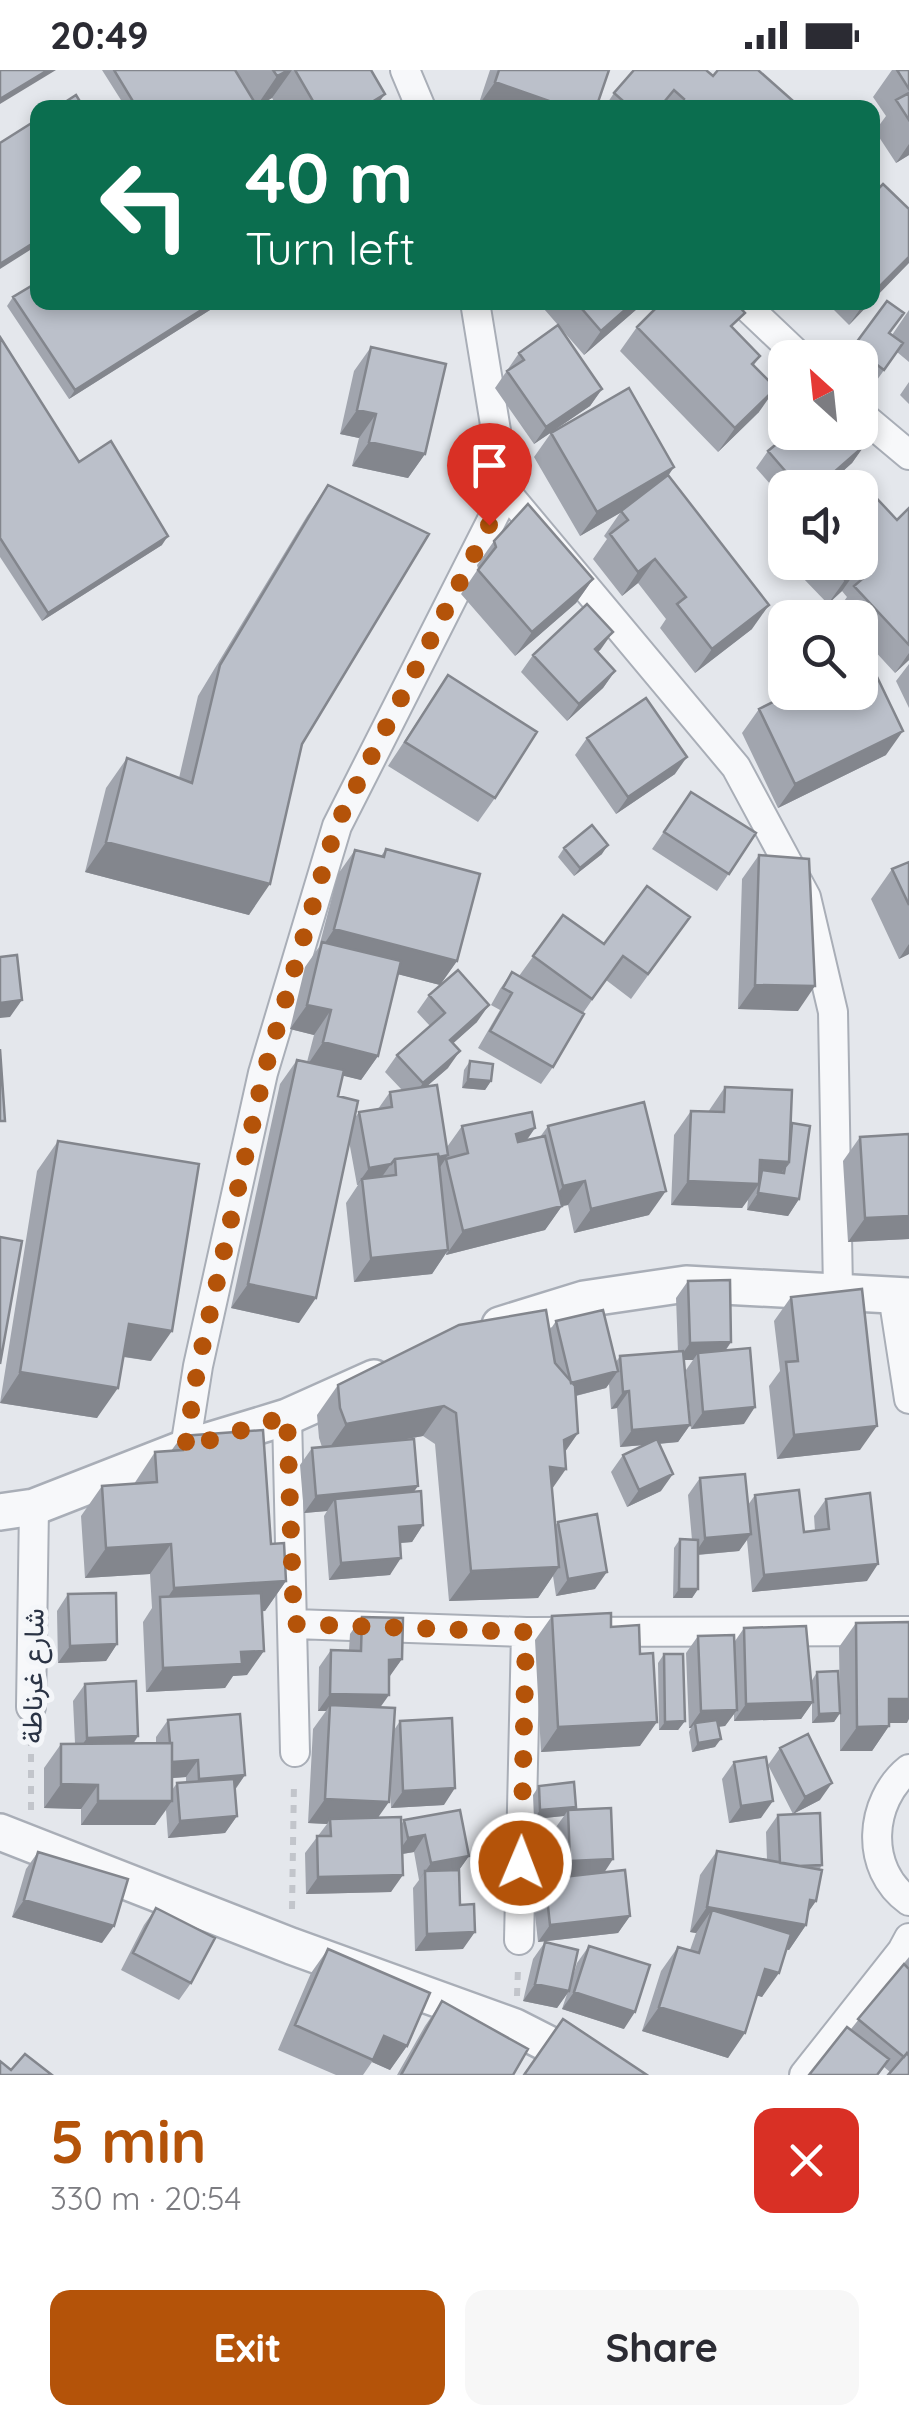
<!DOCTYPE html>
<html lang="en">
<head>
<meta charset="utf-8">
<style>
	:root { --surface:#fff; --page:#f7f7f7; --text:#2b2b33; --muted:#7c7c81; --accent:#b45309 }
	body { margin:0; font-family:Quicksand,Vazirmatn,sans-serif; background:var(--page); color:var(--text); height:100vh; display:flex; flex-direction:column; font-size:38px; white-space:nowrap }
	* { box-sizing:border-box; margin:0 }
	p { font-size:32px; color:var(--muted) }
	.icon { flex:none; width:55px; height:55px; fill:none; stroke:currentColor; stroke-width:2; stroke-linecap:round; stroke-linejoin:round }
	.map { position:relative; height:2005px; overflow:hidden }
	.details { display:flex; flex-direction:column; background:var(--surface); flex:1 }
	.details>* { flex:none }
	.hud { position:absolute; left:30px; top:30px; width:850px; height:210px; border-radius:20px; box-shadow:0 5px 15px #0003; background:#0b6e4f; color:#fff; overflow:hidden }
	.needle { width:65px; rotate:333deg }
	.controls { position:absolute; left:768px; top:270px; display:grid; gap:20px }
	.controls a { display:grid; place-items:center; width:110px; height:110px; border-radius:20px; background:var(--surface); box-shadow:0 5px 15px #0003; font-size:50px }
	.pin { position:absolute; display:grid; place-items:center; width:85px; height:85px; color:#fff; margin:-102px -42px; border-radius:50% 50% 50% 0; rotate:-45deg; box-shadow:0 0 10px #0007 }
	.pin .icon { rotate:45deg }
	.me { position:absolute; width:110px; margin:-55px; rotate:1deg; stroke-linejoin:round; filter:drop-shadow(0 0 8px #0008) }
	.turn { display:flex; align-items:center; gap:35px; height:210px; padding:0 50px; font-size:45px }
	.turn .icon { width:130px; height:130px; stroke-width:2.5 }
	.turn b { display:block; font-size:70px; line-height:85px }
	.round { display:grid; place-items:center; flex:none; width:105px; height:105px; border-radius:20px; background:var(--page) }
	.summary { display:flex; align-items:center; justify-content:space-between; height:170px; padding:0 50px }
	h1 { font-size:60px; font-weight:700; line-height:75px; color:var(--accent) }
	.button { display:flex; gap:20px; margin-top:auto; padding:20px 50px }
	.button a { flex:1; height:115px; border-radius:20px; background:var(--accent); color:#fff; font-size:40px; font-weight:700; line-height:115px; text-align:center }
	.button a+a { background:var(--page); color:var(--text) }
	.status { display:flex; justify-content:space-between; align-items:center; height:70px; padding:0 50px; background:var(--surface); direction:ltr }
	.status svg { height:28px; fill:currentColor }
	.map>svg:first-child { display:block }
	.lines { fill:none; stroke-linecap:round; stroke-linejoin:round }
	.minor-casing { stroke:#a9aeb7; stroke-width:32 }
	.tertiary-casing { stroke:#a9aeb7; stroke-width:40 }
	.path { stroke:#c2c5cb; stroke-width:6; stroke-dasharray:8 8; stroke-linecap:butt }
	.minor { stroke:#f7f8fa; stroke-width:28 }
	.tertiary { stroke:#f7f8fa; stroke-width:35 }
	.wall { fill:#a1a5ae; fill-rule:evenodd }
	.shaded-wall { fill:#83868d }
	.building { fill:#bbc0ca; stroke:#83868d; stroke-width:2.5 }
	.route { stroke:#b45309; stroke-width:18; stroke-dasharray:0 32.4 }
	.labels { text-anchor:middle; dominant-baseline:central; stroke-width:10; stroke-linejoin:round; paint-order:stroke }
	.street-label { font-size:28px; fill:#2b3445; stroke:#f4f6f9 }
</style>
</head>
<body>
<div class="status"><b>20:49</b><svg viewBox="0 0 49 12"><path d="M0 12V9h3v3zM5 12V6h3v6zM10 12V3h3v9zM15 12V0h3v12zM26 1h20v11H26zM47 4h2v5h-2z"/></svg></div>
<div class="map">
<svg width="909" height="2005" viewBox="0 0 909 2005">
	<rect width="100%" height="100%" fill="#e4e7ec"/>
	<g class="lines">
		<defs>
			<path id="minor" d="M405,0L421,38
				M475,232L506,422L736,697L806,827L833,942L838,1220
				M742,232L801,288
				M860,344L909,385
				M893,1225L909,1329
				M287,1347L295,1682
				M185,1378L198,1296L263,1003L337,756L506,422
				M294,1554L526,1562L909,1561
				M31,1637L34,1437
				M909,1699C869,1731 864,1799 909,1831
				M519,1870L526,1562
				M804,2005L902,1881L909,1868"/>
			<path id="tertiary" d="M500,1255L584,1229L686,1214L909,1226
				M0,1442L34,1437L185,1378L287,1347L374,1308
				M0,1762L291,1876L515,1957L609,2005"/>
		</defs>
		<!-- minor casing -->
		<use href="#minor" class="minor-casing"/>
		<!-- tertiary casing -->
		<use href="#tertiary" class="tertiary-casing"/>
		<!-- path -->
		<path class="path" d="M31,1740V1663
			M292,1839L294,1712
			M517,1926L518,1898"/>
		<!-- minor -->
		<use href="#minor" class="minor"/>
		<!-- tertiary -->
		<use href="#tertiary" class="tertiary"/>
	</g>
	<!-- wall -->
	<path class="wall" d="M102,0H371L375,38H278L272,28L257,36L258,38H126Z
		M490,0H609L478,36Z
		M892,0H909V85L896,93L875,61L886,46L873,27Z
		M713,6L801,38H604L614,23Z
		M13,227L215,232L210,240L69,329L7,236Z
		M887,231L890,263L892,265L909,240V292L897,282L872,317L860,308V288H846Z
		M538,232H645L584,285Z
		M826,232H871L849,255Z
		M637,257L760,286L754,295L759,342L718,382L620,281Z
		M0,267L79,392L162,475L42,551L0,487Z
		M371,277L425,384L408,408L352,396L359,368L340,364L354,301Z
		M519,283L602,319L590,336L534,374L495,318Z
		M909,312V334L900,325Z
		M551,363L674,397L668,405L752,559L695,603L660,558L666,549L638,513L622,526L593,489L607,469L604,466L620,443L580,466L534,387Z
		M864,376L852,393L824,418H785V431L756,398L768,381Z
		M328,415L302,674L249,845L85,802L106,718L127,688L179,708L198,626L307,446Z
		M909,438V590L895,603L860,565V548H844L837,541L847,527L842,521L828,534L802,507L812,492H860L897,450Z
		M494,471L593,509L576,533L515,586L461,524L478,499L477,495Z
		M601,579L598,582L615,601L603,618L567,651L521,602L533,585Z
		M909,594V638L896,611Z
		M448,605L495,728L478,752L388,696Z
		M759,639L886,685L778,738L742,663Z
		M587,668L675,704L616,744L575,685Z
		M691,722L756,763L717,821L652,779Z
		M564,778L602,784L574,806L558,787Z
		M386,779L457,891L440,915L398,904L378,986L361,1010L342,1005L338,1026L354,1049L359,1042L378,1039L390,1022L402,1020L385,1002L397,985L430,956L417,942L429,925L477,952L453,973L448,998L427,1016L447,1077L462,1056L535,1058L527,1070L540,1067L548,1056L649,1145L574,1163L568,1135L562,1136L545,1160L446,1185V1183L432,1204L354,1212L346,1133L358,1115H357L349,1071L299,1253L231,1238L280,1014L297,990L307,992L314,965L290,959L305,897L319,877L338,804L355,780L381,786Z
		M759,785L798,941L738,939L742,809Z
		M909,792V884L899,889L871,829L892,799Z
		M563,845L604,874L690,847L631,929L606,910L583,943L553,997L541,1014L478,978L500,940L491,935L500,919L512,902L519,906Z
		M470,991L491,1011L485,1020L462,1018L464,1000Z
		M725,1017L790,1055L799,1129L788,1146L747,1140L748,1130L742,1138L671,1135L674,1065L691,1041L708,1042Z
		M860,1067L909,1169L848,1172L843,1091Z
		M58,1071L151,1291L123,1287L97,1348L0,1333L37,1101Z
		M688,1211L731,1272L726,1280L744,1354L691,1359L686,1300L693,1290H684L690,1355L678,1372L659,1374L661,1421L627,1437L611,1402L623,1385L645,1375L620,1377L617,1338L611,1339L609,1314L606,1318L576,1326L578,1363L565,1382L552,1420L555,1455L558,1452L595,1519L556,1526L553,1506L538,1528L449,1531L435,1374L423,1366L400,1370L423,1455L412,1472L400,1473L390,1505L329,1510L324,1446L327,1441L304,1443L300,1395L312,1378L322,1377L319,1368L317,1345L338,1315L550,1260L556,1251L616,1292L620,1286L678,1282L676,1228Z
		M791,1227L860,1380L777,1389L769,1316L780,1301L774,1251Z
		M182,1366L271,1474L286,1511L265,1541H262L247,1605L233,1606L225,1618L146,1622L143,1552L152,1538L150,1504L85,1508L81,1446L102,1416L134,1414L155,1382L171,1381Z
		M700,1408L748,1435L755,1425L804,1462L815,1461L814,1446L826,1429L867,1511L752,1522L747,1470L739,1481L698,1485V1519L692,1528H673L674,1478L680,1469L692,1470L688,1425Z
		M68,1524L117,1574L106,1591L58,1593L57,1541Z
		M552,1546L611,1557L640,1676L541,1682L535,1570Z
		M362,1547L402,1589L389,1606L380,1638L394,1660L400,1651L444,1735L391,1738L390,1716L378,1748L401,1755L404,1750L469,1786L459,1800L460,1835L463,1879L415,1881L413,1818L419,1810L414,1782L402,1784L391,1822L306,1824L305,1783L327,1754L308,1753L313,1659L326,1641H318L319,1597L331,1580H349L350,1564Z
		M856,1553L907,1653H889V1656L872,1681H840V1643L834,1652L812,1653V1633L801,1649L734,1651V1644L725,1656L719,1657L715,1677L692,1682L689,1662L691,1658H689L686,1583L698,1566L735,1571L744,1558L811,1612L817,1602L840,1639L839,1577Z
		M664,1584L685,1651L678,1660H659L658,1593Z
		M85,1614L138,1666L134,1673H156V1667L168,1650L245,1705L235,1720L237,1746L225,1763L168,1768L166,1740L155,1755H81V1739L44,1738V1698L61,1674L75,1673L73,1631ZM186,1707V1712L177,1713L172,1720V1708Z
		M780,1678L820,1730L793,1744L768,1695Z
		M734,1692L761,1748L729,1753L722,1709Z
		M539,1716L576,1737L574,1740L604,1802L630,1846L618,1863L538,1872L533,1826L545,1809L558,1807L556,1757L564,1746L534,1749L533,1725Z
		M778,1745L822,1795L819,1800L816,1831L808,1842L806,1855L789,1880L786,1879L762,1927L757,1925L728,1988L642,1961L661,1901L678,1877L690,1880L696,1863L690,1862L700,1805L717,1781L767,1790L766,1762Z
		M38,1782L102,1873L12,1847L26,1799Z
		M156,1838L191,1913L179,1930L121,1900L144,1855Z
		M545,1872L572,1909L577,1893L589,1876L624,1959L562,1939L567,1924L557,1938L523,1931L533,1889Z
		M328,1879L407,1976L390,2000L372,1992L363,2005H336L278,1980L311,1903Z
		M909,1887V2005L890,2002L884,1997L878,2005L851,1959Z
		M442,1931L513,2005H397L425,1956Z"/>
	<!-- shaded-wall -->
	<path class="shaded-wall" d="M48,0H56L0,34V29Z
		M289,0H292L272,28L256,37L277,6Z
		M495,12L569,38H482L478,36Z
		M385,24L375,38H362Z
		M909,74V85L896,93Z
		M38,170V175L0,199V194Z
		M909,187V193L872,231V224Z
		M215,232L210,240L69,329L75,320Z
		M634,232H645L584,285L601,261Z
		M865,232H871L849,255Z
		M776,318L759,342L718,382L735,358Z
		M602,319L590,336L534,374L546,357Z
		M357,340L376,344L359,368L340,364Z
		M369,372L425,384L408,408L352,396Z
		M864,376L852,393L824,418H816Z
		M674,397L658,421L580,466L597,442Z
		M168,466L162,475L42,551L48,543Z
		M655,489L638,513L622,526L638,502Z
		M859,497L842,521L828,534L845,510Z
		M593,509L576,533L515,586L532,562Z
		M769,535L752,559L695,603L712,579Z
		M613,562L601,579L583,596L595,579Z
		M909,583V590L895,603Z
		M615,601L603,618L567,651L579,634Z
		M903,661L886,685L778,738L795,714Z
		M687,687L675,704L616,744L628,727Z
		M106,772L270,814L249,845L85,802Z
		M608,775L602,784L574,806L580,798Z
		M334,859L457,891L440,915L319,884L321,879Z
		M909,874V884L899,889Z
		M755,915L815,916L798,941L738,939Z
		M22,930L10,947L0,948V933Z
		M307,935L331,940L314,965L290,959Z
		M489,935L477,952L438,987L450,970Z
		M323,972L378,986L361,1010L306,997Z
		M460,981L448,998L411,1030L423,1013Z
		M468,1009L491,1011L485,1020L462,1018Z
		M535,1058L518,1082L516,1064Z
		M448,1085L437,1102L395,1094Z
		M760,1090L789,1092L772,1116L762,1100L753,1113L759,1114L742,1138L671,1135L688,1111Z
		M391,1094L379,1111L362,1109L357,1115L369,1098Z
		M585,1111L568,1135L562,1136L545,1160L446,1185L463,1161L546,1140L563,1116Z
		M666,1121L649,1145L574,1163L591,1139Z
		M758,1123L799,1129L788,1146L747,1140Z
		M909,1146V1169L848,1172L865,1148Z
		M448,1180L432,1204L354,1212L371,1188Z
		M248,1214L316,1228L299,1253L231,1238Z
		M129,1254L172,1261L151,1291L107,1284Z
		M731,1272L719,1289L698,1283L693,1290H678L690,1273Z
		M618,1301L606,1318L559,1330L571,1313Z
		M20,1302L118,1318L97,1348L0,1333Z
		M629,1321L617,1338L611,1339L623,1322Z
		M444,1336L423,1366L325,1384L346,1354Z
		M755,1337L744,1354L691,1359L703,1342Z
		M690,1355L678,1372L620,1377L632,1360Z
		M877,1356L860,1380L777,1389L794,1365Z
		M578,1363L557,1393L564,1370Z
		M550,1397L566,1399L545,1429Z
		M673,1404L661,1421L627,1437L639,1420Z
		M418,1416L406,1433L335,1429L327,1441L304,1443L316,1426Z
		M423,1455L412,1472L387,1474L399,1457Z
		M751,1464L739,1481L694,1485L705,1468Z
		M171,1474L150,1504L85,1508L106,1478Z
		M401,1488L390,1505L329,1510L341,1493Z
		M878,1494L867,1511L752,1522L764,1505Z
		M559,1497L538,1528L449,1531L471,1501Z
		M607,1502L595,1519L556,1526L568,1509Z
		M286,1511L265,1541L161,1548L160,1539L174,1518Z
		M679,1519H698L692,1528H673Z
		M117,1574L106,1591L58,1593L70,1576Z
		M264,1581L247,1605L233,1606L225,1618L146,1622L163,1598L241,1582Z
		M402,1589L390,1606L377,1607L389,1590Z
		M330,1624L389,1625L377,1642L330,1635L326,1641H318Z
		M889,1629H909V1649L907,1653H872Z
		M813,1632L801,1649L734,1651L746,1634Z
		M737,1640L725,1656L696,1658L695,1653L691,1658H689L701,1641Z
		M840,1643L834,1652L812,1653L819,1644Z
		M685,1651L678,1660H659L665,1652Z
		M657,1652L640,1676L541,1682L558,1657Z
		M889,1656L872,1681H840L857,1657Z
		M138,1666L126,1683L75,1685L87,1668Z
		M721,1669L715,1677L692,1682L698,1673Z
		M198,1690L186,1707L159,1709L171,1692Z
		M245,1705L233,1722L187,1726L199,1709Z
		M832,1713L820,1730L793,1744L805,1727Z
		M61,1714L98,1715L81,1739L44,1738Z
		M455,1718L444,1735L391,1738L403,1721Z
		M325,1729L389,1732L372,1756L330,1749L327,1754L308,1753Z
		M98,1731H172L155,1755H81Z
		M773,1731L761,1748L729,1753L741,1736Z
		M576,1737L570,1745L568,1740L564,1746L534,1749L540,1740Z
		M237,1746L225,1763L168,1768L180,1751Z
		M425,1765L414,1782L396,1785L408,1768Z
		M469,1786L457,1803L425,1801L419,1810L431,1793Z
		M613,1789L602,1806L558,1808L570,1791Z
		M403,1805L391,1822L306,1824L318,1807Z
		M24,1830L114,1856L102,1873L12,1847Z
		M810,1830L816,1831L800,1854L806,1855L789,1880L705,1864L712,1840L696,1863L690,1862L707,1837Z
		M630,1846L618,1863L538,1872L550,1855Z
		M475,1862L463,1879L415,1881L427,1864Z
		M765,1899L779,1903L762,1927L748,1923Z
		M535,1914L569,1921L557,1938L523,1931Z
		M574,1922L635,1942L624,1959L562,1939Z
		M659,1937L745,1963L728,1988L642,1961Z
		M384,1966L407,1976L390,2000L372,1992Z"/>
	<!-- building -->
	<path class="building" d="M0,0H48L0,29Z
		M114,0H235L258,38H137Z
		M273,0H289L277,6Z
		M295,0H371L385,24L362,38H317Z
		M499,0H609L596,38H569L495,12Z
		M634,0H706L713,6L718,0H758L801,38H688L682,32L684,29L674,20L659,38H631L614,23Z
		M897,0H909V19Z
		M909,23V50L896,30Z
		M76,25L84,38H56Z
		M38,49V170L0,194V73Z
		M883,114L909,139V187L872,224V125Z
		M38,212V232H214L75,320L13,227Z
		M887,231L904,243L889,263L903,273L884,300L853,277Z
		M576,232H634L601,261Z
		M662,232H735L745,243L731,256L760,286L752,294L776,318L735,358L637,257Z
		M558,255L602,319L546,357L507,301L524,290L519,283Z
		M0,267L79,392L111,371L168,466L48,543L0,468Z
		M371,277L446,294L425,384L369,372L376,344L357,340Z
		M629,318L674,397L597,442L551,363Z
		M791,362H853L864,376L816,418H800L768,381Z
		M852,402L897,450L909,438V575L854,516L867,505L859,497L845,510L829,492H860V418H835Z
		M668,405L769,535L712,579L677,534L686,527L655,489L638,502L610,464L628,450L621,441Z
		M328,415L429,464L302,674L270,814L106,772L127,688L192,713L220,595Z
		M528,434L593,509L532,562L478,500L496,477L494,471Z
		M587,534L613,562L595,579L615,601L579,634L533,585Z
		M867,586L903,661L795,714L759,639L793,622H860V590Z
		M448,605L537,662L495,728L405,672Z
		M646,628L687,687L628,727L587,668Z
		M691,722L756,763L729,804L664,762Z
		M592,755L608,775L580,798L564,778Z
		M386,779L480,804L457,891L334,859L355,780L384,787Z
		M759,785L809,789L815,916L755,915Z
		M909,792V835L892,799Z
		M647,816L690,847L648,904L623,886L592,929L533,886L563,845L604,874Z
		M322,872L401,891L378,986L323,972L331,940L307,935Z
		M17,885L22,930L0,933V887Z
		M458,900L489,935L450,970L460,981L423,1013L397,985L445,943L429,925Z
		M512,902L584,944L553,997L490,961L512,923L503,918Z
		M0,979L5,1051H0Z
		M297,990L344,1000L338,1026L358,1031L316,1228L248,1214Z
		M470,991L493,994L491,1011L468,1009Z
		M437,1015L448,1085L439,1087L438,1084L395,1089L391,1094L369,1098L359,1042L392,1037L390,1022Z
		M725,1017L792,1020L789,1092L760,1090L759,1114L688,1111L691,1041L724,1042Z
		M644,1032L666,1121L591,1139L585,1111L563,1116L548,1056Z
		M532,1042L535,1058L516,1064L518,1072L545,1066L562,1136L463,1161L446,1089L468,1083L462,1056Z
		M792,1053L810,1056L799,1129L758,1123L762,1100L784,1103L785,1097L789,1092Z
		M909,1064V1146L865,1148L860,1067Z
		M58,1071L199,1094L172,1261L129,1254L118,1318L20,1302Z
		M438,1084L448,1180L371,1188L362,1109L396,1105L395,1089Z
		M0,1167L22,1171L0,1294Z
		M730,1210L731,1272L690,1273L688,1211Z
		M862,1219L877,1356L794,1365L786,1292L798,1291L791,1227Z
		M546,1240L555,1293L575,1316L578,1363L564,1370L566,1399L550,1397L559,1497L471,1501L456,1343L444,1336L346,1354L340,1338L338,1315L459,1255Z
		M603,1240L618,1301L571,1313L556,1251Z
		M750,1278L755,1337L703,1342L698,1283Z
		M683,1281L690,1355L632,1360L629,1321L623,1322L620,1286Z
		M263,1360L271,1474L284,1473L286,1511L174,1518L171,1474L106,1478L102,1416L157,1412L155,1382L183,1380L182,1366Z
		M414,1369L418,1416L316,1426L312,1378Z
		M657,1369L673,1404L639,1420L623,1385Z
		M745,1404L751,1464L705,1468L700,1408Z
		M799,1420L804,1462L829,1459L826,1429L870,1423L878,1494L764,1505L755,1425Z
		M421,1421L423,1455L399,1457L401,1488L341,1493L335,1429Z
		M597,1444L607,1502L568,1509L558,1452Z
		M680,1469L698,1470V1519H679Z
		M116,1523L117,1574L70,1576L68,1524Z
		M261,1523L264,1581L241,1582L242,1594L163,1598L160,1527Z
		M611,1543V1557L639,1555L640,1584L653,1583L657,1652L558,1657L552,1546Z
		M362,1547L403,1548L402,1589L389,1590V1625L330,1624L331,1580L361,1581Z
		M909,1552V1629H889V1656L857,1657L856,1553Z
		M806,1556L813,1632L746,1634L744,1558Z
		M734,1565L737,1640L701,1641L698,1566Z
		M664,1584H683L685,1651L665,1652Z
		M838,1601L840,1643L819,1644L817,1602Z
		M136,1611L138,1666L87,1668L85,1614Z
		M330,1635L395,1638L389,1732L325,1729Z
		M240,1644L245,1705L199,1709L198,1690L172,1692V1673H170L168,1650Z
		M452,1648L455,1718L403,1721L400,1651Z
		M717,1650L721,1669L698,1673L695,1653Z
		M808,1664L832,1713L805,1727L780,1678Z
		M172,1673V1731H98V1715L61,1714V1674Z
		M766,1687L773,1731L741,1736L734,1692Z
		M234,1709L237,1746L180,1751L177,1713Z
		M574,1712L576,1737L540,1740L539,1716Z
		M611,1738L613,1789L570,1791L568,1740Z
		M460,1740L469,1786L431,1793L425,1765L408,1768L404,1750Z
		M820,1743L822,1795L799,1796L780,1793L778,1745Z
		M401,1747L403,1805L318,1807L317,1766H331L330,1749Z
		M717,1781L822,1800L816,1831L810,1830L806,1855L707,1837Z
		M38,1782L128,1809L114,1856L24,1830Z
		M459,1800L460,1835L474,1834L475,1862L427,1864L425,1801Z
		M625,1800L630,1846L550,1855L545,1809Z
		M156,1838L215,1868L191,1913L133,1883Z
		M712,1840L791,1864L779,1903L765,1899L745,1963L659,1937L678,1877L699,1883Z
		M545,1872L578,1880L569,1921L535,1914Z
		M589,1876L650,1895L635,1942L574,1922Z
		M328,1879L430,1923L407,1976L384,1966L373,1990L295,1955Z
		M904,1894L909,1899V1986L907,1983L904,1987L858,1949Z
		M442,1931L528,1979L513,2005H401Z
		M563,1949L647,2005H524Z
		M847,1957L889,1989L877,2005H809Z
		M907,1983L909,1986V2005H888Z
		M25,1984L52,2005H0V1991L11,2000Z"/>
	<g class="lines">
		<!-- route -->
		<path class="route" d="M489,455L336,756L264,1003L198,1296L185,1378L287,1346L294,1554L526,1562L521,1793"/>
	</g>
	<g class="labels">
		<!-- street labels -->
		<g class="street-label">
			<text transform="translate(32 1606) rotate(-89)">شارع غرناطة</text>
		</g>
	</g>
</svg>
<div class="controls">
<a><svg class="needle" viewBox="-14 -14 28 28"><path d="M0-13l5 13h-10z" fill="#e53935"/><path d="M0 13l5-13h-10z" fill="#7c7c81"/></svg></a>
<a><svg class="icon" aria-label="sound" viewBox="0 0 24 24"><path d="M4 9h4l5-4v14l-5-4H4zM17 9q2 3 0 6"/></svg></a>
<a><svg class="icon" aria-label="search" viewBox="0 0 24 24"><circle cx="10" cy="10" r="6"/><path d="M15 15l6 6"/></svg></a>
</div>
<div class="pin" style="left:489px;top:455px;background:#d93025"><svg class="icon" aria-label="arrive" viewBox="0 0 24 24"><path d="M6 21V4h12l-3 4 3 4H6"/></svg></div>
<svg class="me" style="left:521px;top:1793px" viewBox="-20 -20 40 40"><circle r="17" fill="#b45309" stroke="#fff" stroke-width="3"/><path d="M0-11L8 9 0 5-8 9z" fill="#fff"/></svg>
<div class="hud">
<div class="turn"><svg class="icon" aria-label="left" viewBox="0 0 24 24"><path d="M17 20v-9H6M10 6l-5 5 5 5"/></svg><div><b>40 m</b>Turn left</div></div>
</div>
</div>
<section class="details">
<div class="summary"><div><h1>5 min</h1><p>330 m · 20:54</p></div><a class="round" style="background:#d93025;color:#fff"><svg class="icon" aria-label="close" viewBox="0 0 24 24"><path d="M6 6l12 12M18 6L6 18"/></svg></a></div>
<div class="button"><a>Exit</a><a>Share</a></div>
</section>
</body>
</html>
